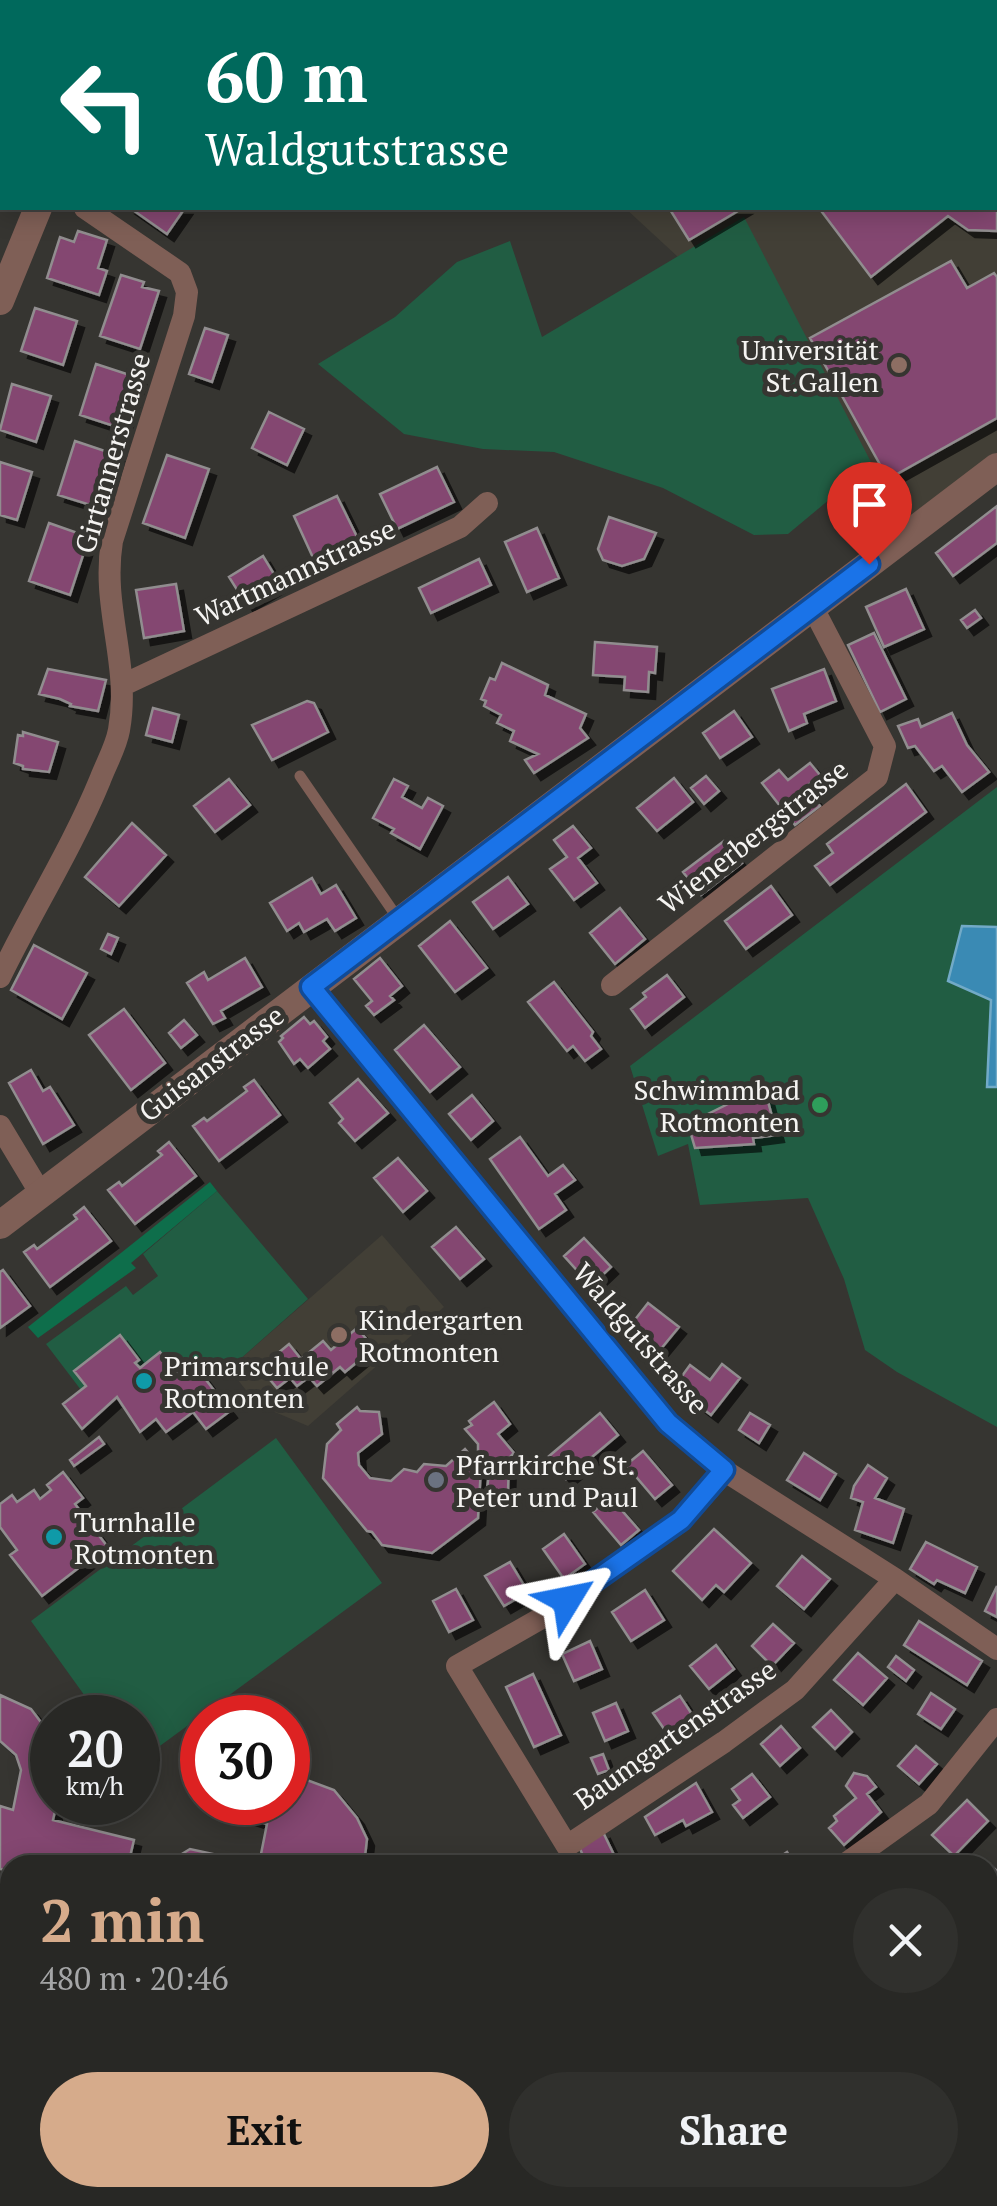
<!DOCTYPE html>
<html lang="en">
<head>
<meta charset="utf-8">
<style>
	:root { --surface:#282825; --page:#30302d; --text:#f1f3f6; --muted:#a5a6a7; --line:#444442; --accent:#d6ab8b }
	body { margin:0; font-family:"PT Serif",serif; background:var(--page); color:var(--text); height:100vh; display:flex; flex-direction:column; font-size:38px; white-space:nowrap }
	* { box-sizing:border-box; margin:0 }
	p { font-size:32px; color:var(--muted) }
	.icon { flex:none; width:55px; height:55px; fill:none; stroke:currentColor; stroke-width:2; stroke-linecap:round; stroke-linejoin:round }
	.map { position:relative; flex:1; overflow:hidden }
	.panel { position:absolute; left:0px; top:1855px; width:998px; height:352px; display:flex; flex-direction:column; background:var(--surface); border-radius:30px 30px 0 0; box-shadow:0 5px 25px #0003,0 0 0 2px var(--line) }
	.panel>* { flex:none }
	.banner { position:absolute; left:0px; top:0px; width:998px; height:210px; box-shadow:0 5px 25px #0003,0 0 0 2px var(--line); background:#00695c; color:#fff; overflow:hidden }
	.speed { position:absolute; left:30px; top:1695px; display:flex; gap:20px; font-size:50px; font-weight:700; text-align:center }
	.speed>* { display:grid; place-content:center; width:130px; height:130px; border-radius:50%; background:var(--surface); box-shadow:0 5px 25px #0003,0 0 0 2px var(--line); line-height:1 }
	.speed small { font-size:25px; font-weight:400 }
	.speed .limit { border:15px solid #d22; background:#fff; color:#111 }
	.pin { position:absolute; display:grid; place-items:center; width:85px; height:85px; color:#fff; margin:-102px -42px; border-radius:50% 50% 50% 0; rotate:-45deg; box-shadow:0 0 10px #0007 }
	.pin .icon { rotate:45deg }
	.me { position:absolute; width:110px; margin:-55px; rotate:55deg; stroke-linejoin:round; filter:drop-shadow(0 0 8px #0008) }
	.turn { display:flex; align-items:center; gap:35px; height:210px; padding:0 40px; font-size:45px }
	.turn .icon { width:130px; height:130px; stroke-width:2.5 }
	.turn b { display:block; font-size:70px; line-height:85px }
	.round { display:grid; place-items:center; flex:none; width:105px; height:105px; border-radius:52px; background:var(--page) }
	.headline { display:flex; align-items:center; justify-content:space-between; height:170px; padding:0 40px }
	h1 { font-size:60px; font-weight:800; line-height:75px; color:var(--accent) }
	.action { display:flex; gap:20px; margin-top:auto; padding:20px 40px }
	.action a { flex:1; height:115px; border-radius:60px; background:var(--accent); color:#111; font-size:40px; font-weight:800; line-height:115px; text-align:center }
	.action a+a { background:var(--page); color:var(--text) }
	.map>svg:first-child { display:block }
	.built { fill:#423f36 }
	.green { fill:#215d43 }
	.forest { fill:#0e6e4b }
	.water { fill:#3a8ab4; stroke:#72aac7; stroke-width:2.5 }
	.lines { fill:none; stroke-linecap:round; stroke-linejoin:round }
	.stream { stroke:#72aac7; stroke-width:6 }
	.building { fill:#844771; stroke:#918d8f; stroke-width:2.5; filter:url(#shadow) }
	.service { stroke:#7f5f56; stroke-width:11 }
	.minor { stroke:#7f5f56; stroke-width:22 }
	.tertiary { stroke:#7f5f56; stroke-width:28 }
	.route-casing { stroke:#114b97; stroke-width:25 }
	.route { stroke:#1a73e8; stroke-width:18 }
	.education-dot { fill:#8d6e63; stroke:#363531; stroke-width:4 }
	.leisure-dot { fill:#2e9e5b; stroke:#363531; stroke-width:4 }
	.culture-dot { fill:#0f9aa8; stroke:#363531; stroke-width:4 }
	.worship-dot { fill:#6b7280; stroke:#363531; stroke-width:4 }
	.labels { text-anchor:middle; dominant-baseline:central; stroke-width:10; stroke-linejoin:round; paint-order:stroke }
	.poi-label { font-size:28px; fill:#f5f4f2; stroke:#363531; text-anchor:start }
	.street-label { font-size:28px; fill:#f5f4f2; stroke:#363531 }
</style>
</head>
<body>
<div class="map">
<svg width="997" height="2206" viewBox="0 0 997 2206">
	<defs>
		<filter id="shadow"><feDropShadow dx="7" dy="7" stdDeviation="0" flood-color="#0009"/></filter>
	</defs>
	<rect width="100%" height="100%" fill="#363531"/>
	<!-- built -->
	<path class="built" d="M813,0H997V461L896,545L733,235L691,269L625,208H995V2H809Z
		M382,1235L444,1307L308,1426L258,1405L229,1369Z"/>
	<!-- green -->
	<path class="green" d="M744,217L872,464L788,534L754,535L663,488L554,452L483,449L404,434L318,364L395,317L457,262L510,241L542,337Z
		M997,787V1427L897,1372L865,1350L844,1279L808,1198L700,1205L688,1144L658,1156L630,1066Z
		M217,1191L308,1299L229,1369L220,1358C189,1382 176,1375 140,1368L135,1363L139,1359L120,1335L74,1370L86,1386L81,1390L46,1344L126,1286L133,1295L158,1276L143,1254Z
		M276,1438L382,1583L138,1762V1718L100,1717L31,1621Z"/>
	<!-- forest -->
	<path class="forest" d="M210,1182L217,1191L131,1263L136,1268L38,1338L28,1327Z
		M997,2041V2206H753L743,2198H988V2051Z
		M138,2198H273L283,2206H146Z"/>
	<!-- water -->
	<path class="water" d="M962,926L997,927V1087H987L991,1000L948,981Z"/>
	<g class="lines">
		<!-- stream -->
		<path class="stream" d="M803,2198L812,2206"/>
	</g>
	<!-- building -->
	<path class="building" d="M984,0H997V231L968,230L948,216L871,277L819,208H995V2H980Z
		M130,208H185L167,234Z
		M669,208H743L689,240Z
		M78,231L107,240L98,268L107,271L99,295L47,278L60,237L74,242Z
		M951,261L967,288L994,273L997,277V418L888,479L810,338Z
		M121,275L144,282L142,287L159,291L140,349L100,336Z
		M35,308L77,321L63,365L21,351Z
		M205,328L228,335L212,382L189,374Z
		M96,364L139,378L123,429L80,415Z
		M12,384L51,396L36,442L0,430Z
		M269,412L304,429L287,465L252,448Z
		M75,441L117,455L100,508L58,495Z
		M167,455L209,469L185,538L143,523Z
		M0,462L32,472L17,520L0,515Z
		M437,467L454,502L397,529L380,494Z
		M337,496L361,545L328,561L326,556L315,562L294,516Z
		M997,506V543L953,576L936,553Z
		M609,517L656,533L644,559L622,566L603,560L598,549Z
		M49,523L89,537L70,595L29,581Z
		M537,528L559,578L527,592L505,542Z
		M263,556L280,584L246,604L229,577Z
		M479,559L491,585L431,613L419,588Z
		M176,584L184,631L144,638L136,590Z
		M906,589L924,629L884,647L866,607Z
		M975,610L981,618L967,628L961,620Z
		M874,633L906,699L880,712L848,645Z
		M595,642L657,647L655,673L649,672L648,692L624,690L625,677L593,675Z
		M502,663L548,685L545,695L586,714L580,728L588,738L534,773L525,760L538,754L510,741L514,731L497,723L501,715L484,706L486,701L481,699L490,678L495,680Z
		M48,669L106,680L98,711L70,706L71,704L60,699L39,694Z
		M824,669L836,701L804,714L807,723L789,731L772,689Z
		M307,701L314,703L328,732L272,760L252,725Z
		M153,708L179,715L172,742L146,735Z
		M734,711L752,737L720,758L703,733Z
		M952,713L967,745L989,772L962,792L942,766L934,771L915,746L908,748L898,726L918,719L921,727Z
		M23,732L58,742L49,772L23,769V766L14,763L18,735L23,736Z
		M810,763L820,775L806,787L820,806L795,825L762,783L779,770L788,780Z
		M706,776L719,791L704,804L691,788Z
		M674,778L693,802L657,831L637,808Z
		M229,779L250,805L215,832L194,806Z
		M394,779L408,786L402,797L422,808L428,798L443,806L420,849L391,833L394,829L373,818Z
		M906,784L926,812L830,885L815,866L833,853L827,844Z
		M132,823L166,855L119,906L85,877Z
		M573,826L591,848L578,858L597,883L574,900L550,869L567,857L554,840Z
		M724,841L742,863L701,895L683,872Z
		M508,877L528,904L493,929L473,902Z
		M312,878L321,894L336,885L356,918L335,931L327,919L304,932L299,923L287,931L270,903Z
		M771,886L792,915L746,949L725,921Z
		M620,908L645,939L615,964L590,933Z
		M450,921L487,968L455,992L419,946Z
		M108,934L118,938L111,954L101,949Z
		M34,945L87,973L62,1019L11,990Z
		M245,958L262,987L221,1011L225,1018L213,1024L187,983L204,972L208,980Z
		M380,958L402,986L390,996L394,1000L374,1015L366,1006L372,1001L354,979Z
		M667,975L684,997L645,1028L631,1009L646,997L643,993Z
		M554,982L593,1032L591,1036L601,1049L585,1061L573,1046L567,1051L528,1002Z
		M124,1009L165,1063L131,1090L89,1035Z
		M304,1017L310,1024L314,1021L327,1037L323,1041L330,1049L308,1068L300,1059L294,1064L279,1042L283,1038L281,1036Z
		M184,1020L197,1035L181,1048L169,1033Z
		M424,1025L460,1067L430,1092L395,1050Z
		M31,1070L43,1091L50,1087L74,1125L43,1144L9,1083Z
		M358,1079L388,1113L355,1141L339,1123L343,1119L330,1103Z
		M254,1080L280,1115L219,1161L193,1126L204,1118L207,1121L247,1091L244,1087Z
		M766,1094L777,1135L753,1138L754,1144L695,1148L688,1124L742,1097L743,1103Z
		M472,1095L493,1121L471,1140L449,1114Z
		M520,1137L548,1176L563,1165L575,1180L555,1194L566,1210L539,1229L490,1159Z
		M169,1142L196,1176L135,1224L108,1190L119,1182L122,1186L162,1155L158,1151Z
		M398,1158L427,1191L403,1212L374,1178Z
		M84,1207L111,1241L50,1287L24,1252L34,1245L37,1249L77,1219L74,1215Z
		M456,1227L484,1259L460,1279L432,1247Z
		M584,1238L611,1267L591,1286L564,1256Z
		M3,1270L30,1306L0,1328V1272Z
		M648,1303L679,1327L660,1350L630,1326Z
		M357,1328L374,1348L345,1372L340,1367L317,1386L309,1377L297,1386L290,1378L277,1388L260,1368L289,1344L301,1359L323,1341L331,1350Z
		M120,1335L139,1360L135,1363L140,1368L160,1352L178,1375L193,1363L230,1411L206,1429L193,1412L166,1432L156,1419L140,1432L117,1397L82,1429L63,1404L86,1386L74,1371Z
		M722,1364L740,1378L711,1415L674,1387L690,1365L710,1380Z
		M494,1402L510,1424L498,1434L514,1453L509,1458L508,1493L487,1489L490,1465L478,1452V1444L465,1429L472,1425L469,1421Z
		M357,1407L360,1411L379,1412L382,1434L358,1453L359,1465L370,1478L391,1481L404,1469L417,1472L424,1464L446,1466L465,1449L481,1468L478,1518L432,1553L382,1545L372,1532L367,1531L323,1478L327,1444L341,1430L337,1424Z
		M600,1413L618,1435L566,1479L548,1457Z
		M750,1413L770,1425L759,1443L739,1430Z
		M99,1437L104,1444L74,1466L70,1460Z
		M643,1451L672,1485L655,1499L626,1465Z
		M804,1453L836,1474L820,1500L787,1480Z
		M868,1465L887,1478L875,1498L904,1509L893,1543L855,1530L863,1502L851,1498L854,1486Z
		M63,1472L83,1498L75,1504L107,1546L42,1596L10,1555L17,1550L0,1527V1504L12,1495L17,1502L34,1490L40,1499L51,1490L47,1485Z
		M610,1497L639,1530L621,1545L593,1512Z
		M714,1529L751,1563L724,1592L716,1585L702,1600L673,1571Z
		M564,1534L585,1564L564,1579L543,1549Z
		M926,1542L977,1567L965,1593L937,1580L934,1584L910,1569Z
		M802,1556L830,1579L804,1609L777,1586Z
		M510,1562L528,1592L504,1606L485,1576Z
		M997,1586V1617L985,1611Z
		M456,1589L473,1620L449,1632L433,1601Z
		M645,1590L664,1620L631,1641L612,1612Z
		M919,1621L982,1661L967,1685L904,1645Z
		M773,1624L794,1643L772,1666L752,1646Z
		M590,1641L602,1669L574,1681L562,1654Z
		M716,1645L734,1669L709,1689L690,1666Z
		M858,1653L887,1678L863,1705L834,1680Z
		M896,1656L914,1670L906,1681L888,1667Z
		M533,1674L561,1735L534,1747L506,1687Z
		M931,1693L955,1709L941,1729L918,1714Z
		M0,1695L31,1709L52,1737V1802H57L53,1820L134,1840L128,1865H10V1871L0,1869V1806L13,1810L21,1770L16,1755L0,1741Z
		M680,1696L697,1722L671,1739L653,1713Z
		M616,1703L628,1731L605,1741L593,1713Z
		M831,1710L852,1732L835,1749L813,1727Z
		M781,1726L800,1748L780,1766L761,1744Z
		M916,1746L937,1764L919,1784L898,1766Z
		M603,1754L609,1770L598,1774L591,1758Z
		M288,1773L334,1790L357,1818L367,1839L364,1865H171L172,1860L190,1849L259,1864L267,1824L215,1807L213,1802H288Z
		M854,1773L867,1776L876,1787L867,1794L881,1812L844,1845L829,1828L837,1821L834,1816L856,1798L846,1786Z
		M752,1774L770,1797L743,1818L733,1805L740,1800L732,1789Z
		M696,1783L712,1812L686,1826L683,1820L655,1835L645,1817Z
		M967,1800L988,1821L954,1856L932,1835Z
		M603,1832L615,1857L598,1865H587L578,1844Z
		M787,1852L795,1865H768Z
		M988,1863L997,1871V1901L992,1906L988,1901Z
		M10,1950V1978L0,1967V1959Z
		M0,2147H3V2161H10V2182H0Z
		M444,2198H495L499,2203L495,2206H437Z"/>
	<g class="lines">
		<!-- service -->
		<path class="service" d="M804,2L807,0
			M894,2L897,0
			M300,776L399,920"/>
		<!-- minor -->
		<path class="minor" d="M0,146L2,147
			M0,195H2
			M123,685L460,527L487,503
			M0,977C32,911 72,848 100,780C106,764 116,747 119,730C131,664 101,608 112,541L184,316L187,292L180,273L85,208
			M612,985L877,777L885,746L813,608
			M311,987L669,1423L725,1471L895,1579L997,1649
			M0,1126L41,1194
			M725,1471L681,1521L538,1620L457,1666L567,1846L724,1742L795,1690L895,1579
			M844,1865L929,1804L997,1719
			M0,1906L10,1914
			M988,1947L997,1936
			M0,1990L10,1999
			M109,2206L112,2198"/>
		<!-- tertiary -->
		<path class="tertiary" d="M177,2L179,0
			M0,301L38,208
			M0,1225L997,467"/>
	</g>
	<g class="lines">
		<defs>
			<path id="route" d="M567,1600L681,1520L724,1470L668,1423L311,987L869,564"/>
		</defs>
		<!-- route casing -->
		<use href="#route" class="route-casing"/>
		<!-- route -->
		<use href="#route" class="route"/>
	</g>
	<!-- markers -->
	<g class="education-dot">
		<circle cx="899" cy="365" r="10"/>
		<circle cx="339" cy="1335" r="10"/>
	</g>
	<circle class="leisure-dot" cx="820" cy="1105" r="10"/>
	<g class="culture-dot">
		<circle cx="144" cy="1381" r="10"/>
		<circle cx="54" cy="1537" r="10"/>
	</g>
	<circle class="worship-dot" cx="436" cy="1480" r="10"/>
	<g class="labels">
		<!-- poi labels -->
		<g class="poi-label">
			<text x="879" y="349" text-anchor="end">Universität<tspan x="879" dy="32">St.Gallen</tspan></text>
			<text x="800" y="1089" text-anchor="end">Schwimmbad<tspan x="800" dy="32">Rotmonten</tspan></text>
			<text x="359" y="1319">Kindergarten<tspan x="359" dy="32">Rotmonten</tspan></text>
			<text x="164" y="1365">Primarschule<tspan x="164" dy="32">Rotmonten</tspan></text>
			<text x="456" y="1464">Pfarrkirche St.<tspan x="456" dy="32">Peter und Paul</tspan></text>
			<text x="74" y="1521">Turnhalle<tspan x="74" dy="32">Rotmonten</tspan></text>
		</g>
		<!-- street labels -->
		<g class="street-label">
			<text transform="translate(112 453) rotate(-74)">Girtannerstrasse</text>
			<text transform="translate(295 572) rotate(-25)">Wartmannstrasse</text>
			<text transform="translate(753 836) rotate(-38)">Wienerbergstrasse</text>
			<text transform="translate(211 1063) rotate(-37)">Guisanstrasse</text>
			<text transform="translate(641 1338) rotate(49)">Waldgutstrasse</text>
			<text transform="translate(675 1734) rotate(-35)">Baumgartenstrasse</text>
		</g>
	</g>
</svg>
<div class="speed"><div>20<small>km/h</small></div><div class="limit">30</div></div>
<div class="pin" style="left:869px;top:564px;background:#d93025"><svg class="icon" aria-label="arrive" viewBox="0 0 24 24"><path d="M6 21V4h12l-3 4 3 4H6"/></svg></div>
<svg class="me" style="left:567px;top:1600px" viewBox="-20 -20 40 40"><path d="M0-17L14 15 0 8-14 15z" fill="#1a73e8" stroke="#fff" stroke-width="4"/></svg>
<div class="banner">
<div class="turn"><svg class="icon" aria-label="left" viewBox="0 0 24 24"><path d="M17 20v-9H6M10 6l-5 5 5 5"/></svg><div><b>60 m</b>Waldgutstrasse</div></div>
</div>
<section class="panel">
<div class="headline"><div><h1>2 min</h1><p>480 m · 20:46</p></div><a class="round"><svg class="icon" aria-label="close" viewBox="0 0 24 24"><path d="M6 6l12 12M18 6L6 18"/></svg></a></div>
<div class="action"><a>Exit</a><a>Share</a></div>
</section>
</div>
</body>
</html>
